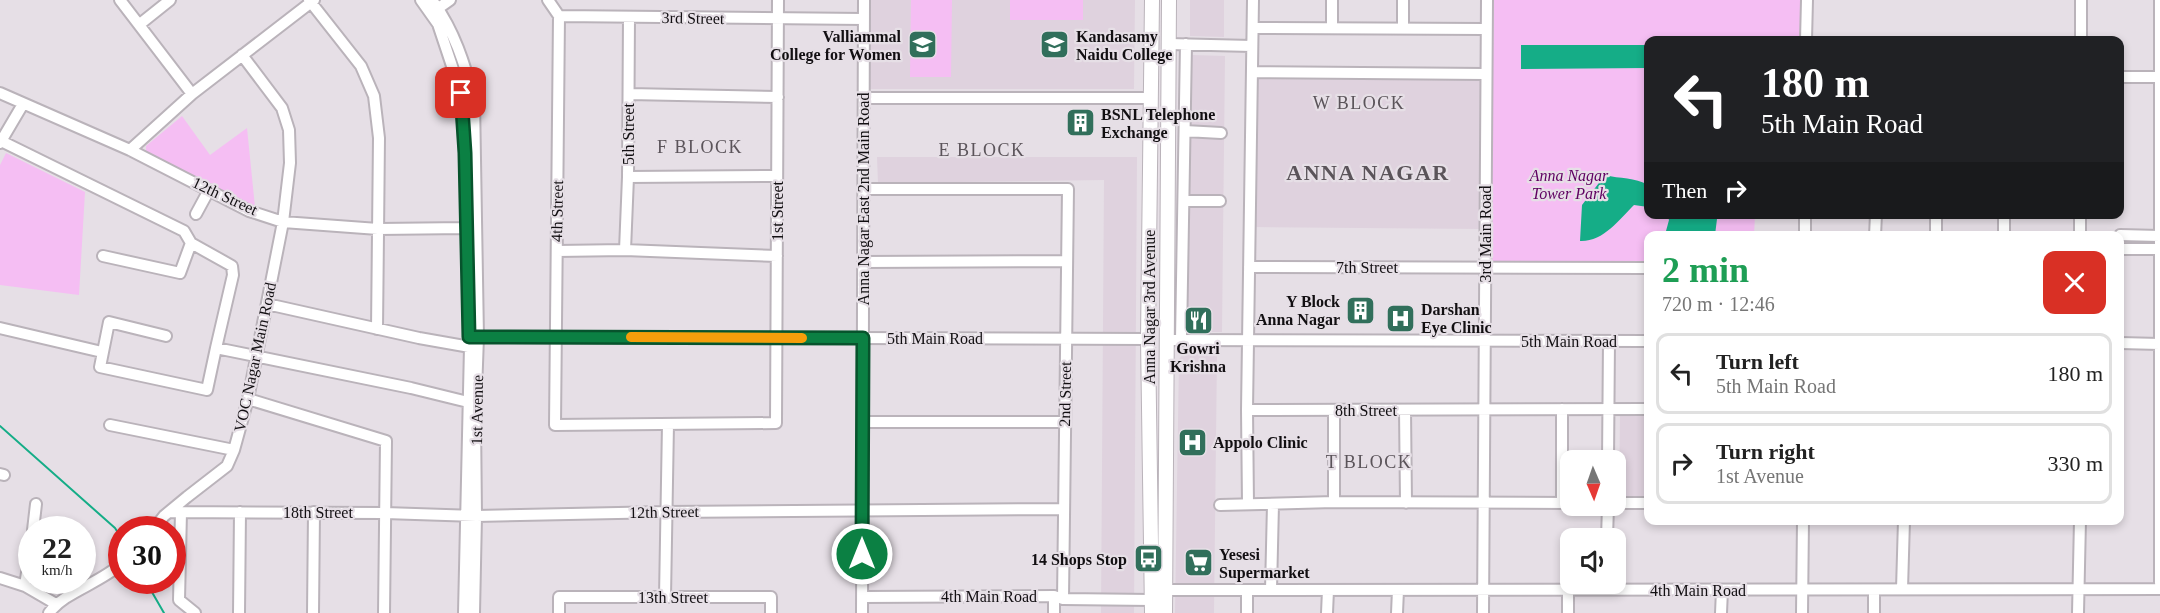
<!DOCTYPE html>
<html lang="en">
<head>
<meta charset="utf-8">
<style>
	:root { --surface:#fff; --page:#f6f6f6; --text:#222; --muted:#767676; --line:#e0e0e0 }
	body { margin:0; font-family:Georgia,serif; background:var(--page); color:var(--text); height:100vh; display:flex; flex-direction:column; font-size:22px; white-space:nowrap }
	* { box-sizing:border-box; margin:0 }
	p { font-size:20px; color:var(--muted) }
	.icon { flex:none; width:33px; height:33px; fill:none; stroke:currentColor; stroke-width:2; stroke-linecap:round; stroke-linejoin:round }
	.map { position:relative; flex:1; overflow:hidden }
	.sheet { position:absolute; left:1644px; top:231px; width:480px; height:294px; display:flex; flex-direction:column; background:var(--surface); border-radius:12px; box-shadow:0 3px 9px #0003 }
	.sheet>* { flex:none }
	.guide { position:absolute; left:1644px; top:36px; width:480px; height:183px; border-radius:12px; box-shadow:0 3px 9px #0003; background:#202124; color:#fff; overflow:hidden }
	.needle { width:39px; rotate:178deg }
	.tools { position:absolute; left:1560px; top:450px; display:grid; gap:12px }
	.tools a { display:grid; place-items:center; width:66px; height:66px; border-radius:12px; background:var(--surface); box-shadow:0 3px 9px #0003; font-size:30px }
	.speed { position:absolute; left:18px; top:516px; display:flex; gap:12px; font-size:30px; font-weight:700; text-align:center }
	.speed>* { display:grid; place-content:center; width:78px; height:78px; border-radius:50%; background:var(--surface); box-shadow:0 3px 9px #0003; line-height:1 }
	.speed small { font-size:15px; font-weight:400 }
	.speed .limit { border:9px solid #d22; background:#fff; color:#111 }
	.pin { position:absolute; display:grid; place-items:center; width:51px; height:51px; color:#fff; margin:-26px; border-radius:12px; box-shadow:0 3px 9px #0006 }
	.me { position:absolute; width:66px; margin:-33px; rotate:0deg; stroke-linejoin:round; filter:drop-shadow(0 0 4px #0008) }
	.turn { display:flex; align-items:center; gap:21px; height:126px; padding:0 18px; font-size:27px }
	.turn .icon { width:78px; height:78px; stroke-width:2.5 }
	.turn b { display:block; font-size:42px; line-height:51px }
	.then { display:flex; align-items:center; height:57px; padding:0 18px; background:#0003; gap:12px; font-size:22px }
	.round { display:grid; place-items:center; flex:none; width:63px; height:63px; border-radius:12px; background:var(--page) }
	.headline { display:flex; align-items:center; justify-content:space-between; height:102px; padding:0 18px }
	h1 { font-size:36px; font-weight:700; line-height:45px; color:#1e9e55 }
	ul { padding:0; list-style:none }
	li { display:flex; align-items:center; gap:18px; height:81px; margin:0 12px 9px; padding:0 6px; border:3px solid var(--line); border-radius:12px }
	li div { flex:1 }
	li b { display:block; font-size:22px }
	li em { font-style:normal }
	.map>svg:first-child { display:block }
	.built { fill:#dfd2de }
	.green { fill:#f5bef3 }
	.water { fill:#15ad87 }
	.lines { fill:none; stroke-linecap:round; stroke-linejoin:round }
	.stream { stroke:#15ad87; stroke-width:2 }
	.minor-casing { stroke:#bab3ba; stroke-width:14 }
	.major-casing { stroke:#bab3ba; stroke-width:16 }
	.minor { stroke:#fff; stroke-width:10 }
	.major { stroke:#fff; stroke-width:14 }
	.route-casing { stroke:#07532c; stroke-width:15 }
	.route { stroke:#0b8043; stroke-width:10 }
	.slow { stroke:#f59e0b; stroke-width:10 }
	.labels { text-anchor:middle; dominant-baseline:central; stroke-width:4.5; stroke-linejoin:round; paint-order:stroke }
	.street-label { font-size:16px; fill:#120f12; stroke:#e6dfe6 }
	.poi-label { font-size:16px; font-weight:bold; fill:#120f12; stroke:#e6dfe6; text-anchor:start }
	.park-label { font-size:16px; font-style:italic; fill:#5f0061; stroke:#e6dfe6 }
	.neighbourhood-label { font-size:18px; letter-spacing:1.5px; fill:#5b545a; stroke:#e6dfe6 }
	.district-label { font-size:22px; font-weight:bold; letter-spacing:1.5px; fill:#5b545a; stroke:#e6dfe6 }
</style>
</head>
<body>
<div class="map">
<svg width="2160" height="613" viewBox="0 0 2160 613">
	<rect width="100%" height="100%" fill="#e6dfe6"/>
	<!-- built -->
	<path class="built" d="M869,0H1135L1134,89H868Z
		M1190,0H1224V37L1190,36Z
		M1192,55L1225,56L1222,332H1187Z
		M1257,79L1482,80V229L1254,227Z
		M877,157H1137L1134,613H1101L1104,180L878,183Z
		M1184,353H1217L1214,613H1175L1179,359Z
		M1620,414H1648V505H1619Z"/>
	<!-- green -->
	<path class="green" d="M911,0H952L951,77H910Z
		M1010,0H1083V20H1010Z
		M1494,0H1801L1800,40H1648V214L1755,215L1754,235L1648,236V266H1489Z
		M182,116L210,155L247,128L255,207L146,154V146Z
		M6,153L85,192L79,295L0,285V165Z"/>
	<!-- water -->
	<path class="water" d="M1521,45H1648V68L1521,69Z
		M1605,175C1620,179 1635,177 1648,185V207L1634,205C1619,220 1603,242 1580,241L1582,205Z
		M1667,215H1714L1717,219L1715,235H1669L1666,231L1669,220Z"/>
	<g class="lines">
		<!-- stream -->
		<path class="stream" d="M0,426L115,528L122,539
			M145,580L164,613"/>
		<defs>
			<path id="minor" d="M120,0L192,94
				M309,0L361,66L374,96L379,138L377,329
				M421,0L438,24L461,93L465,153L470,347L464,613
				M432,0C454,30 465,64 474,100L478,337L475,419L476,516L474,613
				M548,0L559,16L555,425L776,423L778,0
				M2160,0V583
				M433,12L450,0
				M559,16L864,19
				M140,24L170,0
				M1253,28L1485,29
				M1332,28V0
				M1403,28V0
				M1806,40L1807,0
				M2081,40V0
				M1169,44L1252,46
				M1253,72L1485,74
				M2120,77H2159
				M0,93L130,150L249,211L283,222L378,229L466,228
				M629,94L778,97
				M864,98H1151
				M1185,131L1221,133
				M1,141L184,231L191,243L232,266L233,275L216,348L411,388L468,402
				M0,143L23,104
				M130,150L192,94L314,0
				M628,177L777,176
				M863,189H1068L1063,599
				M1184,201H1220
				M196,214L209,190
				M2120,235L2160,236
				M1805,236V214
				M1875,236L1876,214
				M1936,236V214
				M2004,236V214
				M2080,236V214
				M2120,249H2160
				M625,250L628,177L629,17
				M557,251L625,250L777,256
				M103,256L180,273L191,243
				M863,262L1067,261
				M1249,267L1648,268
				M267,304L419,338L470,347
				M0,328L102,352
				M166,336L109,322L100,367L207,390L216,348
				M469,337L1148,339
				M1181,339L1186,44
				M1166,340L1648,341
				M2120,343L2160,344
				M248,399L386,441L384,613
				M1562,409V503
				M1247,410L1648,409
				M1334,410V502
				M1405,410L1406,503
				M863,422H1065
				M110,425L234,450
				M1608,460L1609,341
				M0,474L4,475
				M1616,503H1648
				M1248,504L1247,410L1253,0
				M1220,505L1334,502L1570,503
				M170,512L385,513L476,516L666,512L1064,509
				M181,512L179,600L195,613
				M33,530L36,504
				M153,530L164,516L187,497L227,466L234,450L248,399L283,222L290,163L289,130L282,108L242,55
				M1607,538L1608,506
				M0,578L25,586L56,604
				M25,586L32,539
				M1902,589L1904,520
				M1165,590L2160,589
				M1271,590L1273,504
				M1054,596V613
				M665,597L668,424
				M862,597L1054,596L1063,599L1152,600
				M49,613C64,592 101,583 122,563
				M239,613L240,512
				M313,613L314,512
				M559,613V597H771V613
				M862,613L864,0
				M1247,613V590
				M1327,613L1328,590
				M1397,613L1398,590
				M1483,613L1487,0
				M1568,613V590
				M1721,613L1722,590
				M1802,613L1803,520
				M1874,613V590
				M2078,613L2080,520"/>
			<path id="major" d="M1152,0L1148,339L1152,613
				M1165,613L1169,0"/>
		</defs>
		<!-- minor casing -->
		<use href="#minor" class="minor-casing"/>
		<!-- major casing -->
		<use href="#major" class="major-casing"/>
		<!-- minor -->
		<use href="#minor" class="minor"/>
		<!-- major -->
		<use href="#major" class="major"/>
	</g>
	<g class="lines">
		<defs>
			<path id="route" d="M461,93L465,153L469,337L863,338L862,554"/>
		</defs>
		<!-- route casing -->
		<use href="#route" class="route-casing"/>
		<!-- route -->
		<use href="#route" class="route"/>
		<!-- slow -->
		<path class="slow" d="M631,337L802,338"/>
	</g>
	<!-- icons -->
	<defs>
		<symbol id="university-square" viewBox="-11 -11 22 22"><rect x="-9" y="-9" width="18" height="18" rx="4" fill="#316f5b" stroke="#e6dfe6"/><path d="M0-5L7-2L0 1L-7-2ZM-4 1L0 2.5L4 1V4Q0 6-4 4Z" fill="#fff"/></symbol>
		<symbol id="building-square" viewBox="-11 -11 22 22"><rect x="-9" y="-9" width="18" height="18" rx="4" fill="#316f5b" stroke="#e6dfe6"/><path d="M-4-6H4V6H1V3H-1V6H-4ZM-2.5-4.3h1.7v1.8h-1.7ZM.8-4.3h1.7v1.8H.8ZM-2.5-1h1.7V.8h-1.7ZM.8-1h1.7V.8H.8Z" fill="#fff"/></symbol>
		<symbol id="hospital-square" viewBox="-11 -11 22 22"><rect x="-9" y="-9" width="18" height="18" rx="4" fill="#316f5b" stroke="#e6dfe6"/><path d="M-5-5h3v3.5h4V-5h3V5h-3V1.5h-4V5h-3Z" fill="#fff"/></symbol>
		<symbol id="restaurant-square" viewBox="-11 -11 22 22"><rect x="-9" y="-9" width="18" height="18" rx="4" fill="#316f5b" stroke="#e6dfe6"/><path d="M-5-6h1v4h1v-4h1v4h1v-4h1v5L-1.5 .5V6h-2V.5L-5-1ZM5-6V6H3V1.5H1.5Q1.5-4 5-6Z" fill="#fff"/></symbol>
		<symbol id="bus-square" viewBox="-11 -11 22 22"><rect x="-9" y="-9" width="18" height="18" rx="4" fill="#316f5b" stroke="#e6dfe6"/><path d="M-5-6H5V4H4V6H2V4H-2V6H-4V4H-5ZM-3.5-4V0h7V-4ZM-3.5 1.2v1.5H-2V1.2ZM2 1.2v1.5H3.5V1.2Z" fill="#fff"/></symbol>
		<symbol id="supermarket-square" viewBox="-11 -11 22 22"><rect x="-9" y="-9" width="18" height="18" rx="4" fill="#316f5b" stroke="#e6dfe6"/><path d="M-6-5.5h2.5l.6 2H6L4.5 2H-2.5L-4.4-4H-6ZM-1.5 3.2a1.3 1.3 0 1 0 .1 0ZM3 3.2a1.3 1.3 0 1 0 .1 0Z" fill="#fff"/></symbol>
	</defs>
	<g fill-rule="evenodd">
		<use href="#university-square" x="906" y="28" width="33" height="33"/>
		<use href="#university-square" x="1038" y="28" width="33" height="33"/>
		<use href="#building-square" x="1064" y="106" width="33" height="33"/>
		<use href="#building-square" x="1344" y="294" width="33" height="33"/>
		<use href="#hospital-square" x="1384" y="302" width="33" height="33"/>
		<use href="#restaurant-square" x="1182" y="304" width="33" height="33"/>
		<use href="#hospital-square" x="1176" y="426" width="33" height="33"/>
		<use href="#bus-square" x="1132" y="542" width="33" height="33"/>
		<use href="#supermarket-square" x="1182" y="546" width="33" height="33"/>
	</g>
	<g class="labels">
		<!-- street labels -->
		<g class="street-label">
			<text transform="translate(693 18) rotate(1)">3rd Street</text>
			<text transform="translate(628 134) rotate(-90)">5th Street</text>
			<text transform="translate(225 196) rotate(25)">12th Street</text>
			<text transform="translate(863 199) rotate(-90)">Anna Nagar East 2nd Main Road</text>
			<text transform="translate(557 211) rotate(-89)">4th Street</text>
			<text transform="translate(777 211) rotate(-90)">1st Street</text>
			<text transform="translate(1485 234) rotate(-90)">3rd Main Road</text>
			<text x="1367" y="267">7th Street</text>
			<text transform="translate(1149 307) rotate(-90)">Anna Nagar 3rd Avenue</text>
			<text x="935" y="338">5th Main Road</text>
			<text x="1569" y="341">5th Main Road</text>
			<text transform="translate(255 357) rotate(-78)">VOC Nagar Main Road</text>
			<text transform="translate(1065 394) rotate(-89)">2nd Street</text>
			<text transform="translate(477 410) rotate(-89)">1st Avenue</text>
			<text x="1366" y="410">8th Street</text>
			<text x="318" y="512">18th Street</text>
			<text transform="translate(664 512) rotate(-1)">12th Street</text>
			<text x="1698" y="590">4th Main Road</text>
			<text x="989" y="596">4th Main Road</text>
			<text x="673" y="597">13th Street</text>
		</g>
		<!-- poi labels -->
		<g class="poi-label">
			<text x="901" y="36" text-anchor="end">Valliammal<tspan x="901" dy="18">College for Women</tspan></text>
			<text x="1076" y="36">Kandasamy<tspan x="1076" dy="18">Naidu College</tspan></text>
			<text x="1101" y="114">BSNL Telephone<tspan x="1101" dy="18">Exchange</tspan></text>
			<text x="1340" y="301" text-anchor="end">Y Block<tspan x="1340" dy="18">Anna Nagar</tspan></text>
			<text x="1421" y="309">Darshan<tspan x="1421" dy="18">Eye Clinic</tspan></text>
			<text x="1198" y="348" text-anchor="middle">Gowri<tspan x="1198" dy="18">Krishna</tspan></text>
			<text x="1213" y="442">Appolo Clinic</text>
			<text x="1219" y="554">Yesesi<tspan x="1219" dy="18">Supermarket</tspan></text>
			<text x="1127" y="559" text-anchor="end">14 Shops Stop</text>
		</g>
		<!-- park labels -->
		<g class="park-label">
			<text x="1569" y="175">Anna Nagar<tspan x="1569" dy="18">Tower Park</tspan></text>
		</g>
		<!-- neighbourhood labels -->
		<g class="neighbourhood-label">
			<text x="1359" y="103">W BLOCK</text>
			<text x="700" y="147">F BLOCK</text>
			<text x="982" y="150">E BLOCK</text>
			<text x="1369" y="462">T BLOCK</text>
		</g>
		<!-- district labels -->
		<g class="district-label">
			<text x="1368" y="172">ANNA NAGAR</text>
		</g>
	</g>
</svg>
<div class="tools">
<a><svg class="needle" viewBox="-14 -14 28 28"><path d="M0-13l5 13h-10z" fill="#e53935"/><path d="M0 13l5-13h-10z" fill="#767676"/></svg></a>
<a><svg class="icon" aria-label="sound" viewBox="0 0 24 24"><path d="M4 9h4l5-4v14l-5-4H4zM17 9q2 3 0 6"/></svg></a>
</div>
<div class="speed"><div>22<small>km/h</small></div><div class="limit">30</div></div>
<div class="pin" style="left:461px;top:93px;background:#d93025"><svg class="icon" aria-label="arrive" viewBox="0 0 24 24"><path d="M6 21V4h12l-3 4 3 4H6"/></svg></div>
<svg class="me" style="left:862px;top:554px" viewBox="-20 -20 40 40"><circle r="17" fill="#0b8043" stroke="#fff" stroke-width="3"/><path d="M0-11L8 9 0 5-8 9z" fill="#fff"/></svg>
<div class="guide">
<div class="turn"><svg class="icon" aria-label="left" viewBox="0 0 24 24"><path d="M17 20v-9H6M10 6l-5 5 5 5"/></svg><div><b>180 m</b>5th Main Road</div></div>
<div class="then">Then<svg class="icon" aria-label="right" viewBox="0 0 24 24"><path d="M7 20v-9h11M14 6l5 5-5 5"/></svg></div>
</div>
<section class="sheet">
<div class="headline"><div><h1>2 min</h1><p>720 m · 12:46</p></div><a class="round" style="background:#d93025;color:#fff"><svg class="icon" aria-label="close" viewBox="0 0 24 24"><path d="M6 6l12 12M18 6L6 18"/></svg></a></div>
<ul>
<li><svg class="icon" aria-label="left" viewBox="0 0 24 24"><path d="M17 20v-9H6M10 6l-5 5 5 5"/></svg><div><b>Turn left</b><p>5th Main Road</p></div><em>180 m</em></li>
<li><svg class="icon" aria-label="right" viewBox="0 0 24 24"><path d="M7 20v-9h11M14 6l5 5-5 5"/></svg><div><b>Turn right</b><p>1st Avenue</p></div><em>330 m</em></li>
</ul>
</section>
</div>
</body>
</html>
